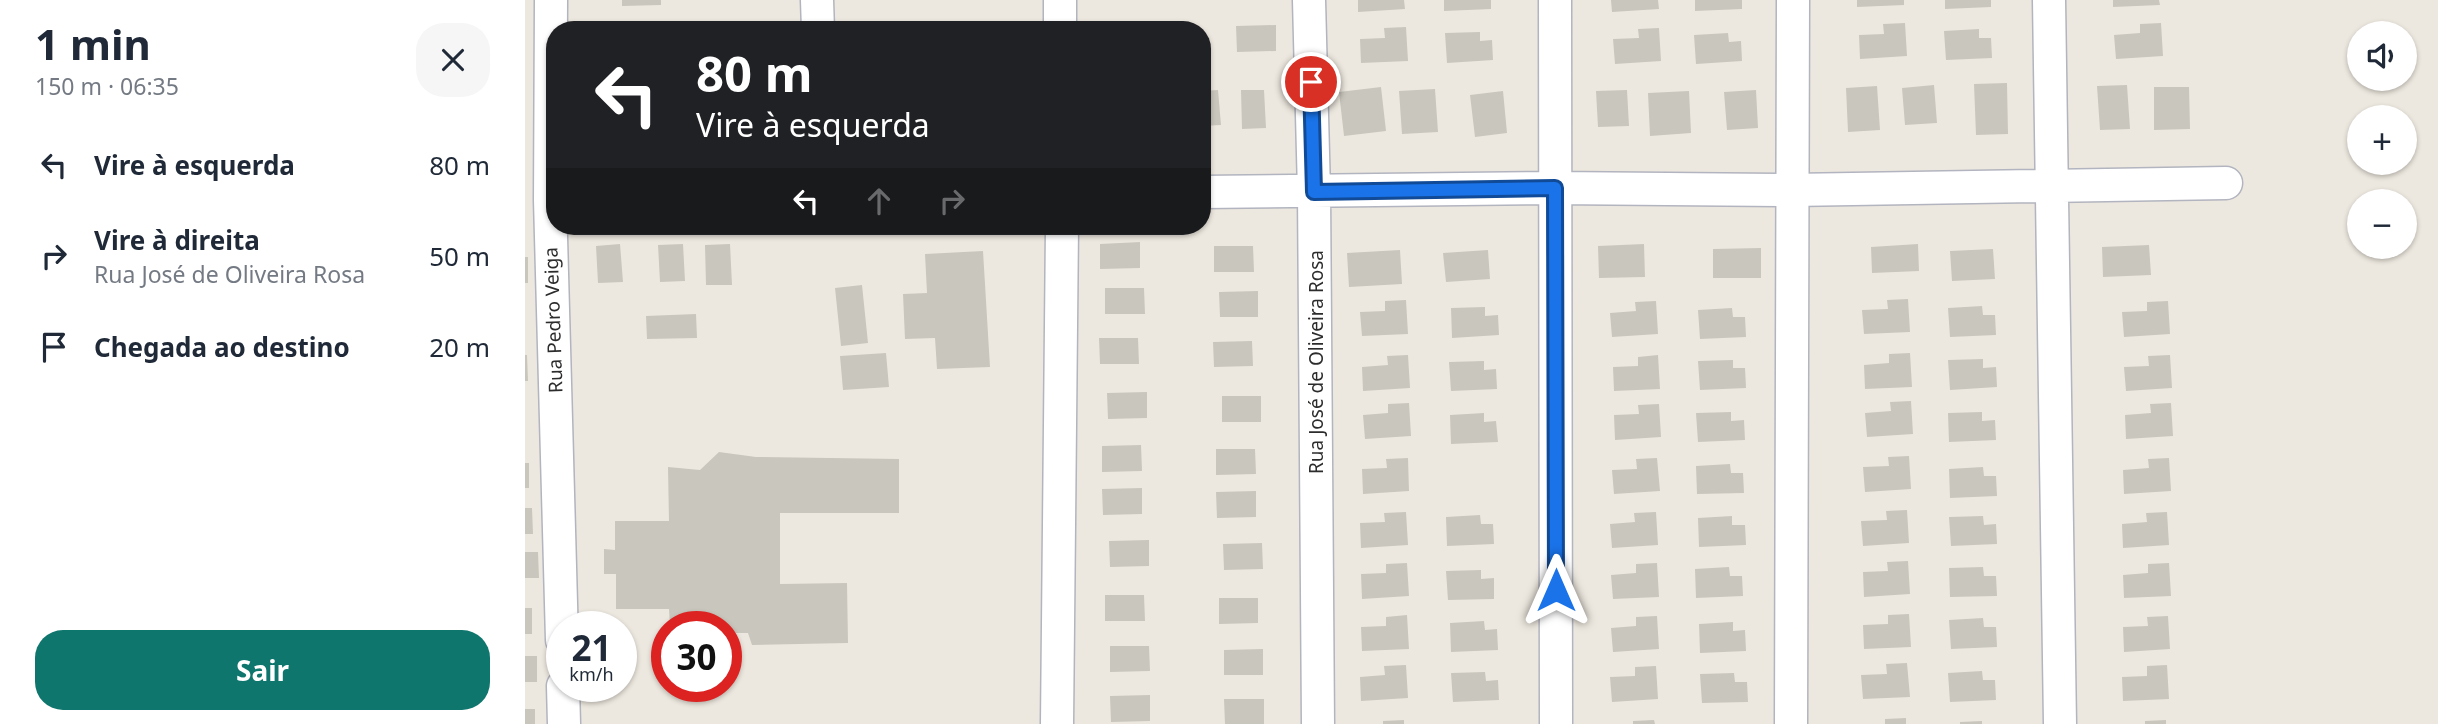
<!DOCTYPE html>
<html lang="pt">
<head>
<meta charset="utf-8">
<style>
	:root { --surface:#fff; --page:#f6f6f7; --text:#1f2937; --muted:#747a83; --accent:#0f766e }
	body { margin:0; font-family:"Noto Sans",sans-serif; background:var(--page); color:var(--text); height:100vh; display:flex; flex-direction:column; font-size:26px; white-space:nowrap }
	* { box-sizing:border-box; margin:0 }
	p { font-size:23px; color:var(--muted) }
	.icon { flex:none; width:38px; height:38px; fill:none; stroke:currentColor; stroke-width:2; stroke-linecap:round; stroke-linejoin:round }
	.map { position:relative; flex:1; overflow:hidden }
	.details { display:flex; flex-direction:column; background:var(--surface); width:525px }
	.details>* { flex:none }
	.top-card { position:absolute; left:21px; top:21px; width:665px; height:214px; border-radius:28px; box-shadow:0 2px 5px #0004; background:#202124; color:#fff; overflow:hidden }
	.fabs { position:absolute; left:1822px; top:21px; display:grid; gap:14px }
	.fabs a { display:grid; place-items:center; width:70px; height:70px; border-radius:50%; background:var(--surface); box-shadow:0 2px 5px #0004; font-size:35px }
	.speed { position:absolute; left:21px; top:611px; display:flex; gap:14px; font-size:35px; font-weight:700; text-align:center }
	.speed>* { display:grid; place-content:center; width:91px; height:91px; border-radius:50%; background:var(--surface); box-shadow:0 2px 5px #0004; line-height:1 }
	.speed small { font-size:18px; font-weight:400 }
	.speed .limit { border:10px solid #d22; background:#fff; color:#111 }
	.pin { position:absolute; display:grid; place-items:center; width:60px; height:60px; color:#fff; margin:-30px; border:4px solid #fff; border-radius:50%; box-shadow:0 2px 7px #0007 }
	.me { position:absolute; width:77px; margin:-38px; rotate:0deg; stroke-linejoin:round; filter:drop-shadow(0 0 5px #0008) }
	.turn { display:flex; align-items:center; gap:24px; height:147px; padding:0 35px; font-size:32px }
	.turn .icon { width:91px; height:91px; stroke-width:2.5 }
	.turn b { display:block; font-size:49px; line-height:60px }
	.lanes { display:flex; align-items:center; height:66px; padding:0 35px; background:#0003; justify-content:center; gap:35px; direction:ltr }
	.lanes .off { opacity:.35 }
	.round { display:grid; place-items:center; flex:none; width:74px; height:74px; border-radius:28px; background:var(--page) }
	.head { display:flex; align-items:center; justify-content:space-between; height:119px; padding:0 35px }
	h1 { font-size:42px; font-weight:700; line-height:52px }
	.primary-button { display:flex; gap:14px; margin-top:auto; padding:14px 35px }
	.primary-button a { flex:1; height:80px; border-radius:28px; background:var(--accent); color:#fff; font-size:28px; font-weight:700; line-height:80px; text-align:center }
	ul { padding:0; list-style:none }
	li { display:flex; align-items:center; gap:21px; height:91px; padding:0 35px }
	li div { flex:1 }
	li b { display:block; font-size:26px }
	li em { font-style:normal }
	main { display:flex; flex:1; min-height:0 }
	.map>svg:first-child { display:block }
	.building { fill:#c9c6bd }
	.lines { fill:none; stroke-linecap:round; stroke-linejoin:round }
	.minor-casing { stroke:#b2b4bf; stroke-width:35 }
	.minor { stroke:#fff; stroke-width:32 }
	.route-casing { stroke:#114b97; stroke-width:18 }
	.route { stroke:#1a73e8; stroke-width:12 }
	.labels { text-anchor:middle; dominant-baseline:central; stroke-width:5; stroke-linejoin:round; paint-order:stroke }
	.street-label { font-size:19px; fill:#2c2c2c; stroke:#fff }
</style>
</head>
<body>
<main>
<section class="details">
<div class="head"><div><h1>1 min</h1><p>150 m · 06:35</p></div><a class="round"><svg class="icon" aria-label="close" viewBox="0 0 24 24"><path d="M6 6l12 12M18 6L6 18"/></svg></a></div>
<ul>
<li><svg class="icon" aria-label="left" viewBox="0 0 24 24"><path d="M17 20v-9H6M10 6l-5 5 5 5"/></svg><div><b>Vire à esquerda</b></div><em>80 m</em></li>
<li><svg class="icon" aria-label="right" viewBox="0 0 24 24"><path d="M7 20v-9h11M14 6l5 5-5 5"/></svg><div><b>Vire à direita</b><p>Rua José de Oliveira Rosa</p></div><em>50 m</em></li>
<li><svg class="icon" aria-label="arrive" viewBox="0 0 24 24"><path d="M6 21V4h12l-3 4 3 4H6"/></svg><div><b>Chegada ao destino</b></div><em>20 m</em></li>
</ul>
<div class="primary-button"><a>Sair</a></div>
</section>
<div class="map">
<svg width="1913" height="724" viewBox="0 0 1913 724">
	<rect width="100%" height="100%" fill="#ede8df"/>
	<!-- building -->
	<path class="building" d="M97,0H136V5L97,6Z
		M833,0H879L880,9L833,12Z
		M919,0H966V9L919,11Z
		M1086,0H1133L1134,9L1087,12Z
		M1170,0H1217V9L1170,11Z
		M1332,0H1379V5L1332,7Z
		M1420,0H1466V7L1420,9Z
		M1588,0H1634L1635,5L1588,7Z
		M1380,23L1382,56L1335,59L1334,35L1359,34L1358,24Z
		M1636,23L1638,56L1591,59L1589,35L1615,33V24Z
		M751,25V51L712,52L711,26Z
		M352,26H391V30H352Z
		M496,26V30H456V27Z
		M603,26H643V30H603Z
		M881,27L883,61L836,63L835,39L860,38L859,28Z
		M1134,28L1136,61L1090,64L1088,39L1114,38L1113,29Z
		M1454,29V38H1466L1467,58L1421,60L1419,31Z
		M955,32V41L967,40L968,60L922,63L920,33Z
		M1203,33L1204,42L1216,41L1217,61L1171,64L1169,35Z
		M1482,83L1483,134L1451,135L1449,84Z
		M1409,85L1412,123L1380,125L1377,88Z
		M1602,85L1605,129L1575,130L1572,86Z
		M1352,86L1355,130L1323,132L1321,88Z
		M856,87L861,131L819,136L814,92Z
		M1629,87H1664L1665,129L1629,130Z
		M910,89L913,132L877,134L874,91Z
		M693,90L696,125L677,126V91Z
		M716,90H739L741,128L717,129Z
		M1102,90L1104,126L1073,127L1071,91Z
		M1231,90L1233,128L1202,130L1199,92Z
		M978,91L982,133L950,137L945,95Z
		M1164,91L1166,133L1125,136L1123,93Z
		M615,242V268L575,269V244Z
		M95,244L98,282L73,283L71,246Z
		M158,244L160,281L135,282L133,245Z
		M205,244L207,285H181L180,245Z
		M1119,244L1120,277L1074,278L1073,246Z
		M1393,244L1394,271L1347,273L1346,247Z
		M1624,245L1626,275L1578,277L1577,247Z
		M689,246H728L729,272H689Z
		M1236,248V278H1188V249Z
		M1468,249L1470,279L1427,281L1425,251Z
		M875,250L877,284L824,287L822,253Z
		M963,250L965,279L921,282L918,253Z
		M458,251L465,367L412,369L410,338L380,339L378,294L402,293L400,254Z
		M0,257H3V283H0Z
		M337,285L343,343L316,346L310,288Z
		M580,288H619L620,314H580Z
		M733,291V317H695L694,292Z
		M1383,299L1385,332L1339,334L1337,310L1363,309L1362,300Z
		M881,300L883,334L837,336L835,312L860,311V301Z
		M1131,301L1133,334L1087,337L1085,313L1111,311L1110,302Z
		M1643,301L1645,334L1599,337L1597,312L1622,311V302Z
		M1457,306L1458,315H1470L1471,335L1425,337L1423,308Z
		M960,307V316L973,315L974,335L927,338L926,308Z
		M1207,308L1208,317H1220L1221,337L1175,339L1173,310Z
		M171,314L172,338L122,339L121,316Z
		M574,338H613L614,364H575Z
		M727,341L728,366L689,367L688,342Z
		M361,353L364,387L318,390L315,356Z
		M1385,353L1387,387L1340,389L1339,365L1364,363V354Z
		M0,355H2L3,381H0Z
		M883,355L885,388L838,391L837,367L863,365L862,356Z
		M1133,355L1135,389L1089,391L1088,367L1113,366V357Z
		M1645,355L1647,388L1601,391L1599,367L1624,366L1623,356Z
		M1458,359V368L1471,367L1472,387L1425,390L1423,360Z
		M1208,360V368H1220L1221,388L1175,390L1173,361Z
		M959,361V370L971,369L972,389L926,391L924,362Z
		M622,392V418L583,419L582,393Z
		M697,396H736V422H697Z
		M1386,401L1388,434L1342,437L1340,413L1366,411L1365,402Z
		M884,403L886,436L840,439L838,415L863,413V404Z
		M1646,403L1648,436L1601,439L1600,415L1626,413L1625,404Z
		M1134,404L1136,437L1090,440L1089,415L1114,414L1113,405Z
		M1206,412V421L1219,420L1220,440L1173,442L1171,413Z
		M1457,412V421L1470,420L1471,440L1424,442L1423,413Z
		M959,413V422L971,421L973,442L926,444L925,415Z
		M616,445L617,471L577,472V446Z
		M691,449H730L731,474L691,475Z
		M194,452L231,457L374,459V513H255V584L322,583L323,643L227,645L223,633H201V626H145L144,609H91V574H79V549L90,550V521H144L143,467L175,470Z
		M1384,456L1386,489L1340,492L1338,467L1364,466L1363,457Z
		M883,458L884,491L838,494L837,469L862,468L861,459Z
		M1132,458L1135,491L1089,494L1087,470L1112,469L1111,459Z
		M1644,458L1646,491L1599,494L1598,470L1624,468L1623,459Z
		M0,463H4V488H0Z
		M1205,464L1206,473H1218L1219,493L1172,494L1171,466Z
		M1458,467L1459,476H1471L1472,496L1425,498L1424,469Z
		M617,488V514L578,515L577,489Z
		M731,491V517L692,518L691,492Z
		M0,508H7L8,534H0Z
		M1382,510L1384,543L1338,546L1336,521L1362,520L1361,511Z
		M881,512L883,545L836,548L835,523L860,522L859,513Z
		M1131,512L1133,545L1087,548L1085,524L1110,522L1109,513Z
		M1642,512L1644,545L1598,548L1597,524L1622,522L1621,513Z
		M955,515L956,524H968L969,544L922,546L921,517Z
		M1207,516V525H1220L1221,545L1174,547L1173,518Z
		M1458,516L1459,525L1471,524L1472,544L1426,546L1424,517Z
		M624,540V566L585,567L584,541Z
		M737,543L738,569L699,570L698,544Z
		M0,552H13L14,578H0Z
		M1383,561L1385,594L1339,597L1338,572L1363,571L1362,562Z
		M882,563L884,596L837,599L836,574L861,573V564Z
		M1132,563L1134,597L1088,599L1086,575L1111,573V564Z
		M1644,563L1646,596L1599,598L1598,575L1623,573V564Z
		M1204,567L1205,576H1217L1218,596L1171,598L1170,569Z
		M1458,567L1459,576H1471L1472,596L1425,597L1424,568Z
		M956,570V579L969,578V599L923,600L921,571Z
		M580,595H619L620,621H580Z
		M694,598H733V623L694,624Z
		M0,608H7V634H0Z
		M1384,614L1386,647L1339,649L1338,625L1363,624V615Z
		M882,615L884,649L837,651L836,627L861,626V617Z
		M1132,616L1134,649L1088,652L1086,628L1111,626V617Z
		M1643,616L1645,649L1599,652L1598,627L1623,626L1622,617Z
		M1458,618L1459,627H1471L1472,647L1426,649L1424,620Z
		M959,621L960,630L972,629L973,650L926,652L925,623Z
		M1208,622V631L1220,630L1221,651L1175,653L1174,624Z
		M585,646H624L625,671L585,672Z
		M738,649V675H699V650Z
		M0,656H12V682H0Z
		M1382,663L1385,697L1338,699L1336,675L1362,674L1361,664Z
		M881,665L883,698L836,701L835,677L860,675L859,666Z
		M1642,665L1644,699L1598,701L1597,677L1622,676V666Z
		M1131,666L1133,699L1087,702L1085,677L1110,676V667Z
		M1457,671L1458,680H1470L1471,700L1425,702L1423,673Z
		M960,672L961,681L973,680L974,700L928,702L926,673Z
		M1209,673L1210,682H1222L1223,702L1177,703L1175,674Z
		M625,695V721L586,722L585,696Z
		M699,699H739V724H700Z
		M0,709H10V724H0Z
		M1381,718V724H1360V719Z
		M879,720V724H858V721Z
		M1129,720L1130,724H1108V721Z
		M1641,720V724H1620V721Z
		M1457,721V724H1435V722Z"/>
	<g class="lines">
		<defs>
			<path id="minor" d="M26,0L25,200L37,640
				M292,0L293,30
				M535,0V30
				M784,0L789,192L793,724
				M1030,0L1031,724
				M1524,0L1535,724
				M677,192L1029,188L1267,190L1701,183
				M38,686L39,724
				M532,724L537,226
				M1266,724L1268,0"/>
		</defs>
		<!-- minor casing -->
		<use href="#minor" class="minor-casing"/>
		<!-- minor -->
		<use href="#minor" class="minor"/>
	</g>
	<g class="lines">
		<defs>
			<path id="route" d="M786,82L789,192L1030,188L1031,590"/>
		</defs>
		<!-- route casing -->
		<use href="#route" class="route-casing"/>
		<!-- route -->
		<use href="#route" class="route"/>
	</g>
	<g class="labels">
		<!-- street labels -->
		<g class="street-label">
			<text transform="translate(28 320) rotate(-92)">Rua Pedro Veiga</text>
			<text transform="translate(791 362) rotate(-90)">Rua José de Oliveira Rosa</text>
		</g>
	</g>
</svg>
<div class="fabs">
<a><svg class="icon" aria-label="sound" viewBox="0 0 24 24"><path d="M4 9h4l5-4v14l-5-4H4zM17 9q2 3 0 6"/></svg></a>
<a>+</a>
<a>−</a>
</div>
<div class="speed"><div>21<small>km/h</small></div><div class="limit">30</div></div>
<div class="pin" style="left:786px;top:82px;background:#d93025"><svg class="icon" aria-label="arrive" viewBox="0 0 24 24"><path d="M6 21V4h12l-3 4 3 4H6"/></svg></div>
<svg class="me" style="left:1031px;top:590px" viewBox="-20 -20 40 40"><path d="M0-17L14 15 0 8-14 15z" fill="#1a73e8" stroke="#fff" stroke-width="4"/></svg>
<div class="top-card">
<div class="turn"><svg class="icon" aria-label="left" viewBox="0 0 24 24"><path d="M17 20v-9H6M10 6l-5 5 5 5"/></svg><div><b>80 m</b>Vire à esquerda</div></div>
<div class="lanes"><svg class="icon" aria-label="left" viewBox="0 0 24 24"><path d="M17 20v-9H6M10 6l-5 5 5 5"/></svg><svg class="icon off" aria-label="ahead" viewBox="0 0 24 24"><path d="M12 20V5M6 11l6-6 6 6"/></svg><svg class="icon off" aria-label="right" viewBox="0 0 24 24"><path d="M7 20v-9h11M14 6l5 5-5 5"/></svg></div>
</div>
</div>
</main>
</body>
</html>
